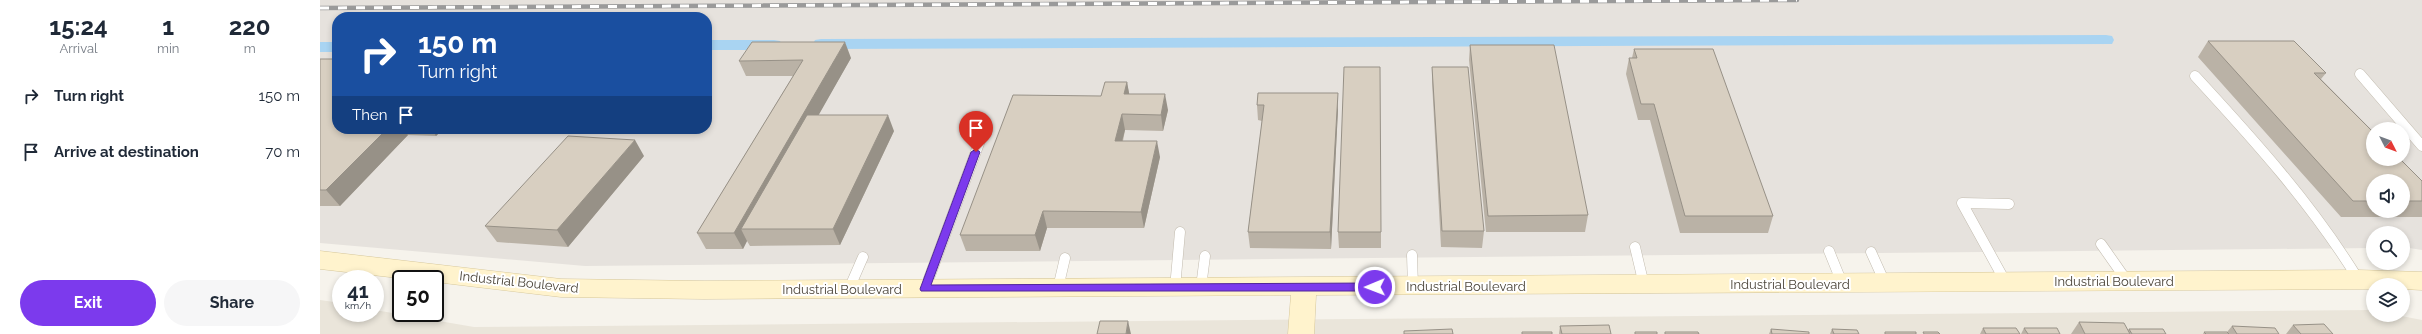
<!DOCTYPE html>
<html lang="en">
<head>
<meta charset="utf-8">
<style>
	:root { --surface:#fff; --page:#f6f6f7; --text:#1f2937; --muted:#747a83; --accent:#7c3aed }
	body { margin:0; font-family:Raleway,sans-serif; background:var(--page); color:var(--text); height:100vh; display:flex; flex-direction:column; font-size:15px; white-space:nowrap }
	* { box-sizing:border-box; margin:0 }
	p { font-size:13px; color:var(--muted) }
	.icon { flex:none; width:22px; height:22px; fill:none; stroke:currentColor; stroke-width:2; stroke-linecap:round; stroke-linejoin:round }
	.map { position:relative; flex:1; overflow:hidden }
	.sheet { display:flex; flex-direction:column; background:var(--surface); width:320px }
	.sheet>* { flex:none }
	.top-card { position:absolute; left:12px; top:12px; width:380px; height:122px; border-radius:16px; box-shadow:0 2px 6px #0003; background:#1a4fa0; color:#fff; overflow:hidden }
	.needle { width:26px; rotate:132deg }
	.fabs { position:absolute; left:2046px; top:122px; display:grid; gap:8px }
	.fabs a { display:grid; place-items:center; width:44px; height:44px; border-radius:50%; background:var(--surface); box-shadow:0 2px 6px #0003; font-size:20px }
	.speed { position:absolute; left:12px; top:270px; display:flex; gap:8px; font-size:20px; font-weight:700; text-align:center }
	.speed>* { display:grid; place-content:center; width:52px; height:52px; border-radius:50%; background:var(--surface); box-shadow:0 2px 6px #0003; line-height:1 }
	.speed small { font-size:10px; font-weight:400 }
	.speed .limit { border:2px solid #111; border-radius:6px; background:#fff; color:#111 }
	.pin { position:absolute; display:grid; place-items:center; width:34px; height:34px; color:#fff; margin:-41px -17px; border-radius:50% 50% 50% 0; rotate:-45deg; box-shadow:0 0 4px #0007 }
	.pin .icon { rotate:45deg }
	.me { position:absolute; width:44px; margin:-22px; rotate:269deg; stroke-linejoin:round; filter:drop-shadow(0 0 3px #0008) }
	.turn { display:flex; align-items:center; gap:14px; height:84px; padding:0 20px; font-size:18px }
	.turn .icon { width:52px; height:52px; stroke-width:2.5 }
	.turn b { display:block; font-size:28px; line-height:34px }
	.then { display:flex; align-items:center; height:38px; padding:0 20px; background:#0003; gap:8px; font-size:15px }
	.eta { display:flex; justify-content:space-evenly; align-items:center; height:68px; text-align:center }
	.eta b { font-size:24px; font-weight:700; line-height:28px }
	.button { display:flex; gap:8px; margin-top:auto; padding:8px 20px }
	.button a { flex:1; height:46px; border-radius:24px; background:var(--accent); color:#fff; font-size:16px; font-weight:700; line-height:46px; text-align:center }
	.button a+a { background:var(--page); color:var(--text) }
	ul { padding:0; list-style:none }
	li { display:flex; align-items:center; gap:12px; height:56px; padding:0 20px }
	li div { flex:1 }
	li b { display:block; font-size:15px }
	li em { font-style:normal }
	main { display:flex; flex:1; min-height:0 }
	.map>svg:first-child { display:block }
	.residential { fill:#eae5da }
	.industrial { fill:#e6e2dd; fill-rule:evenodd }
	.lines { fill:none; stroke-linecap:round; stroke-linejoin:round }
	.canal { fill:#a9d4f2; fill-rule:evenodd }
	.service-casing { stroke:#c2bbae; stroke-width:11 }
	.secondary-casing { stroke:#d6c79b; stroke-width:1 }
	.service { stroke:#fff; stroke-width:10 }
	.secondary { fill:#fff3cd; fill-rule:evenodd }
	.rail-casing { stroke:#9a9a9a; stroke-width:4.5 }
	.rail { stroke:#fff; stroke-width:3; stroke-dasharray:9; stroke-linecap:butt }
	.wall { fill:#bab2a6; fill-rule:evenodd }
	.shaded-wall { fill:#979187 }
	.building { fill:#d8cfc1; stroke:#979187 }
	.route { fill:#7c3aed; stroke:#51269a }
	.labels { text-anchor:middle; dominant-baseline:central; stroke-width:4; stroke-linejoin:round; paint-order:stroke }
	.street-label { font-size:13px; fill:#4b4439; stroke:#fff }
</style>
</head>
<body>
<main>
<section class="sheet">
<div class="eta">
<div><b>15:24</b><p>Arrival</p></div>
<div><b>1</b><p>min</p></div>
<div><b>220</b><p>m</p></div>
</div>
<ul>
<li><svg class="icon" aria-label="right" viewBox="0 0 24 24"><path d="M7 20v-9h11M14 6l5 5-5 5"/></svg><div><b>Turn right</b></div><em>150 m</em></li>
<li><svg class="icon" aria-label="arrive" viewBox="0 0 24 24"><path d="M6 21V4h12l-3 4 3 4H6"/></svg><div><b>Arrive at destination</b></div><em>70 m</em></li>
</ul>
<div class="button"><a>Exit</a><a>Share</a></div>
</section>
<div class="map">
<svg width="2102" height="334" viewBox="0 0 2102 334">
	<rect width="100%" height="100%" fill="#f6f3ec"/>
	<!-- residential -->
	<path class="residential" d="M0,300L21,303V313H55V310L154,327L2051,310L2053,315H2076L2102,320V334H0Z"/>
	<!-- industrial -->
	<path class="industrial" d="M0,0H2102V250L2083,247V233H2053V248L265,266L0,243ZM17,17H387V129H17ZM2053,129H2083V159H2053ZM2053,181H2083V211H2053Z"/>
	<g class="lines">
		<!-- canal -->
		<path class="canal" d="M1786,35L1792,36L1794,40L1792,44L501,49L495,48L493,44L495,40L501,39Z
			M387,40H454L460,41L462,45L460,49L454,50H387Z
			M0,42H17V52H0Z"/>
		<defs>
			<path id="service" d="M2040,74L2102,146
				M1875,76C1934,140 1992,204 2038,279
				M1781,244L1807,281
				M1315,247L1324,285
				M1509,251L1522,283
				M1551,252L1565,283
				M1092,255L1093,287
				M1685,281L1642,203L1689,204
				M881,287L885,256
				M738,288L745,258
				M855,288L860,232
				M529,289L543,257
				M605,289L661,138"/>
			<path id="secondary" d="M0,251L241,279L384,281L2038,270L2102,272V290L2083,289V285H2053V289L996,295L994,334H968L971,295L384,299L241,297L115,282V279H87L0,269Z"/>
		</defs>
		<!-- service casing -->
		<use href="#service" class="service-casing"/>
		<!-- secondary casing -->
		<use href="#secondary" class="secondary-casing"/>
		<!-- service -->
		<use href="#service" class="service"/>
		<!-- secondary -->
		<use href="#secondary" class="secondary"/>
		<defs>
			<path id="rail" d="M0,8L1477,0"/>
		</defs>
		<!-- rail casing -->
		<use href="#rail" class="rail-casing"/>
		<!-- rail -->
		<use href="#rail" class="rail"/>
	</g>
	<!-- wall -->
	<path class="wall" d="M1888,41L2006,73L2001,79L2102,181V217H2021L1878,57ZM2053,181H2083V211H2053Z
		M1150,45L1268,215L1265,232H1166L1149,60Z
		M1314,49L1453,216L1448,233H1360L1330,120H1318L1306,74L1309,58H1312Z
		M531,58L498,115L574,131L520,245L430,246L427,241L423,249H386L377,233L473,76H426L419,61Z
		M0,59L17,129H123L116,136L88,135L20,206H0Z
		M1112,67L1164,231L1162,248L1121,247L1112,82Z
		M807,82L809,94L848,110L843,131L805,130L803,141L840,157L824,228H727L720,251H646L640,235L781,96Z
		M938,93L1018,109L1011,249L930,248L928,232L942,121L938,120L937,105Z
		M324,156L248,247L177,242L165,226Z
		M1018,232H1061V248H1019Z
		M1759,322L1808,330L1809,329L1846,334H1751Z
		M1973,325L2013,334H1966Z
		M1240,326L1291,334H1239Z
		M1912,326L1959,334H1883L1884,332H1907Z
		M1663,328L1700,334H1660Z
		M1704,328L1740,334H1701Z
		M1451,329L1489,334H1449Z
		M1512,329L1539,334H1510Z"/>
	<!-- shaded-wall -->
	<path class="shaded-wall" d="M525,42L531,58L434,229H421L427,241L423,249L414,233Z
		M807,82L810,98L804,94Z
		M1018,93V109L1011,249L1010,232Z
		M845,94L848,110L843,131L841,115Z
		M802,114L805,130L798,157L795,141Z
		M568,115L574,131L520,245L513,229Z
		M67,129H83L88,135L20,206L6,190Z
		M112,129H123L116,136Z
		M315,140L324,156L248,247L237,230Z
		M837,141L840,157L824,228L821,212Z
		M723,211L727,228L720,251L715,235Z
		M808,321L811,334H806Z"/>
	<!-- building -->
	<path class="building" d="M1888,41H1974L2006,73H1994L2053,132V159H2080L2102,181V201H2083V181H2053V201H2033Z
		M432,42H525L414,233H377L483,60L419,61Z
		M1150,45H1234L1268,215L1168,216Z
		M1314,49H1393L1453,216H1365L1334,104H1321L1309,58H1317Z
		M0,59H17V129H67L6,190H0Z
		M1024,67H1060L1061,232H1018Z
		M1112,67H1148L1164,231H1122Z
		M785,82H807L804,94H845L841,115L802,114L795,141H837L821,212L723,211L715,235H640L693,95L781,96Z
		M938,93H1018L1010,232H928L944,105H937Z
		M487,115H568L513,229H421Z
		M248,136L315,140L237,230L165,226Z
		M780,321H808L806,334H777Z
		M1759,322L1804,323L1810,334H1765Z
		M2004,324L2013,334H1981L1973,325Z
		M1289,325L1291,334H1242L1240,326Z
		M1912,326L1955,328L1959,334H1917Z
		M1663,328H1696L1700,334H1666Z
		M1704,328H1737L1740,334H1708Z
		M1132,329L1133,334H1084V331Z
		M1451,329L1489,332V334H1452Z
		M1512,329L1537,330L1539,334H1514Z
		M1809,329H1843L1846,334H1812Z
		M1202,332H1232V334H1202Z
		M1315,332H1337V334H1315Z
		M1345,332H1378L1379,334H1345Z
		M1565,332H1596V334H1565Z
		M1603,332H1618L1620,334H1604Z
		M1884,332H1907L1909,334H1886Z"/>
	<!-- route -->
	<path class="route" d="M656,149L660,152L611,285L1055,283L1060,287L1055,291H601L600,289L651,152Z"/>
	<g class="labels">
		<!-- street labels -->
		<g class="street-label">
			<text x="1794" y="281">Industrial Boulevard</text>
			<text transform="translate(199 282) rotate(6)">Industrial Boulevard</text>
			<text x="1470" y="284">Industrial Boulevard</text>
			<text x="1146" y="286">Industrial Boulevard</text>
			<text x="522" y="289">Industrial Boulevard</text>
		</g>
	</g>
</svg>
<div class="fabs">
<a><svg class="needle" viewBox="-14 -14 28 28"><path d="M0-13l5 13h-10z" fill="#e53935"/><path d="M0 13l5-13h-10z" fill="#747a83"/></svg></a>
<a><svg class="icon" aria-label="sound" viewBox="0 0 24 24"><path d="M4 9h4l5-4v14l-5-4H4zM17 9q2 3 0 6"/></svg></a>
<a><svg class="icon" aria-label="search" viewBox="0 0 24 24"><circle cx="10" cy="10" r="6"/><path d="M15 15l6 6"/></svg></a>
<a><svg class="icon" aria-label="layers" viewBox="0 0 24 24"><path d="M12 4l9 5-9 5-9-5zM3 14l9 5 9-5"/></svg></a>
</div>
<div class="speed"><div>41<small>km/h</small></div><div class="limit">50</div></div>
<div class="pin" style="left:656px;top:152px;background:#d93025"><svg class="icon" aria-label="arrive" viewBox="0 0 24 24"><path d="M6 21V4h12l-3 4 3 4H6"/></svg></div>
<svg class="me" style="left:1055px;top:287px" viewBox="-20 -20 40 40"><circle r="17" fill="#7c3aed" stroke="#fff" stroke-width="3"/><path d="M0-11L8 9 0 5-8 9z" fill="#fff"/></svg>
<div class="top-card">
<div class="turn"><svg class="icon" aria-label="right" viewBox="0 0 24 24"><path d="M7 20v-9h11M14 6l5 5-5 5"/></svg><div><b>150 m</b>Turn right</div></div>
<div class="then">Then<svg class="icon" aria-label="arrive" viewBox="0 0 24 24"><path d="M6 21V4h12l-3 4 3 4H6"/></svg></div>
</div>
</div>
</main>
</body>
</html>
